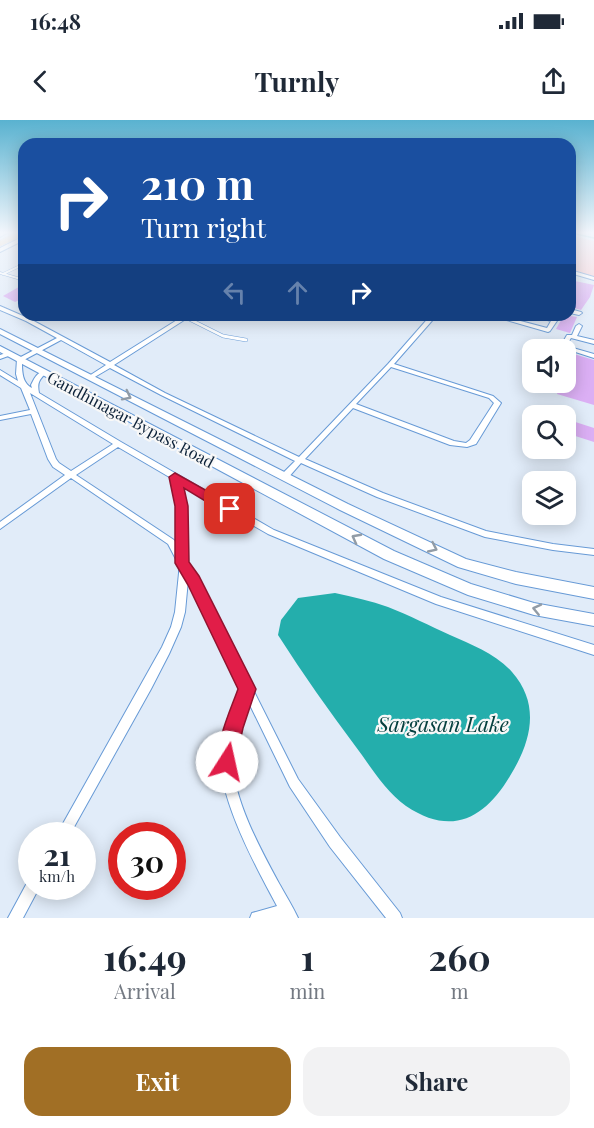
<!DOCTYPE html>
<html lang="en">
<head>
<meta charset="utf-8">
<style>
	:root { --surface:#fff; --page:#f2f2f3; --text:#1f2937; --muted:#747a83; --accent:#a16f25 }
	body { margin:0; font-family:"Playfair Display",serif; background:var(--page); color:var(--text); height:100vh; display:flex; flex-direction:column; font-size:22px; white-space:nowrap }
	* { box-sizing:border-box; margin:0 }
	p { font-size:20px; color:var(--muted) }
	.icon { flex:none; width:33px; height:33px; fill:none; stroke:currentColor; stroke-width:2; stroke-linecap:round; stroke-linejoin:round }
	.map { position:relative; height:798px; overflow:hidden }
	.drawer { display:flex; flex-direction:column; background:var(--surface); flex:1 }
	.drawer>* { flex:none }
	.hud { position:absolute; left:18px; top:18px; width:558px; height:183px; border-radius:18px; box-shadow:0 3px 15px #0003; background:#1a4fa0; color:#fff; overflow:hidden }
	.fabs { position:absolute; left:522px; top:219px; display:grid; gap:12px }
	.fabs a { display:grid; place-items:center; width:54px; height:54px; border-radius:12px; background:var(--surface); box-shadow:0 3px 15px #0003; font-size:30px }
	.speed { position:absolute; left:18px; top:702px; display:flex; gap:12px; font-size:30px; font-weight:700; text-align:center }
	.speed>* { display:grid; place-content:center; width:78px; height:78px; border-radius:50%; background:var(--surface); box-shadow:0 3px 15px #0003; line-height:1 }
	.speed small { font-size:15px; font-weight:400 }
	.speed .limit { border:9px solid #d22; background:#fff; color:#111 }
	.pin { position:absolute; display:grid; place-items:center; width:51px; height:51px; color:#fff; margin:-26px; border-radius:12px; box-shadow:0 3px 9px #0006 }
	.me { position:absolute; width:66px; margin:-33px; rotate:10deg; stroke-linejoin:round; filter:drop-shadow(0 0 4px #0008) }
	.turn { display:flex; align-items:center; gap:21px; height:126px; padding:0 24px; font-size:27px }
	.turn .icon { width:78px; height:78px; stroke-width:2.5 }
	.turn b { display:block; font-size:42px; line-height:51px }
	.lanes { display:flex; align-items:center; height:57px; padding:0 24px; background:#0003; justify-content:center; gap:30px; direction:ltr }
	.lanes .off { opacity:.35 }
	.eta { display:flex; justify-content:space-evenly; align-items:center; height:102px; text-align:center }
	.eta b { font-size:36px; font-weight:700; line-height:42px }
	.button { display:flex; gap:12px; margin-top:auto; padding:12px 24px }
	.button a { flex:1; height:69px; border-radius:18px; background:var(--accent); color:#fff; font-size:24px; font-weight:700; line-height:69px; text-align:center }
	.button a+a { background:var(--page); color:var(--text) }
	.status { display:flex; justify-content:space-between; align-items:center; height:42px; padding:0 30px; background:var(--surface); direction:ltr }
	.status svg { height:16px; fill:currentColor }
	header { display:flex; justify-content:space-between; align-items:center; height:78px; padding:0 24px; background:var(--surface); font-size:27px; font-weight:700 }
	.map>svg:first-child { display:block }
	.green { fill:#fbcacd }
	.water { fill:#24aeac }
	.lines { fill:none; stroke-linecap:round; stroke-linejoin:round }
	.stream { stroke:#24aeac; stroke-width:1.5 }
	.building { fill:#dbaff4 }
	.lane-far1-casing { stroke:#679ad6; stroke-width:3 }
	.lane-casing { stroke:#679ad6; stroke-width:4 }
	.street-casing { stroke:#679ad6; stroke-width:2 }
	.secondary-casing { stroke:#679ad6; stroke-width:2 }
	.highway-casing { stroke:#c5cacf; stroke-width:1 }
	.lane-far1 { stroke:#fff; stroke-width:2 }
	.lane { stroke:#fff; stroke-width:3 }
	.street { fill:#fff; fill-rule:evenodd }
	.secondary { fill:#fff; fill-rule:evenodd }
	.highway { fill:#f5ce9d; fill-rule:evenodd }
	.oneway { stroke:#929ca6 }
	.route { fill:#e11d48; stroke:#92132f; stroke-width:1.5 }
	.labels { text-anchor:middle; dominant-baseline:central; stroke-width:4.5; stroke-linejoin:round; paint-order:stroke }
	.street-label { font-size:16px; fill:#0d2239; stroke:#f8f8f8 }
	.near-water-label { font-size:21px; font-style:italic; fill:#04403f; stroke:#f8f8f8 }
</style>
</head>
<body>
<div class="status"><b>16:48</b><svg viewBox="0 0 49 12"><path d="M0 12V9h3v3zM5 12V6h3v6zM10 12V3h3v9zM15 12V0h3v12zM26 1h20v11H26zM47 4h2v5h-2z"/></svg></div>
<header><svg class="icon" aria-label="back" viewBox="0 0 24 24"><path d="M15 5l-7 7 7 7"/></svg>Turnly<svg class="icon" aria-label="share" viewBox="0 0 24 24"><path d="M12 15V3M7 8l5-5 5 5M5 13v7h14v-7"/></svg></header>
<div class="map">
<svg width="594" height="798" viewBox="0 0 594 798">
	<rect width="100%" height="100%" fill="#e1ecf9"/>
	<!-- green -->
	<path class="green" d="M570,115L594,121V157L570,149Z"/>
	<!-- water -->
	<path class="water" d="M335,473C353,477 371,481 388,487C409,495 430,506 450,515C472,525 495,533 512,552C541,585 531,622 510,656C485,698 452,717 406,686C385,671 371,647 356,627C329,591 303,554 278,515L281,500L298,478Z"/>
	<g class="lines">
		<!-- stream -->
		<path class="stream" d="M572,113L594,118"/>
	</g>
	<!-- building -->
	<path class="building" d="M570,160L594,165L590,177L581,190L570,187Z
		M24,164V178L15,182L3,176Z
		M564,195L577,197L570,213L556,209Z
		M574,234L594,240V285L557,274L562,262H566V251Z
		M566,299L594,308V322L566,313Z"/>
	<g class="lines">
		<defs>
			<path id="lane-far1" d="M0,153L24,160
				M3,154L24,144"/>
			<path id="lane" d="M185,197L223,216L246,220"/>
			<path id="street" d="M570,150L594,157V160L570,153Z
				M0,186L30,199L110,242L185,195H192L114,245L165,273L299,337L388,244L431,195H437L394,244L493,276L501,283L476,324L467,327L450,325L353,288L305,339L383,373L486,411L553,424L594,429V435L553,430L485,417L377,377L301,343L287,359H281L280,357L281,355L295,341L161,275L110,248L93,258H89V256L106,245L61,220L22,241C22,251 22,263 32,268L31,265C34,259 37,251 45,252L46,253C39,260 37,263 39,273L121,322L274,410L441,477L594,525V535L436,484L268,414L180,363L185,391L188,444L204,472L298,659L340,717L400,793L402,798H386L330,727L290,667L248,581C241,600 233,620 233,640C232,678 262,732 280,765C286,776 293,787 298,798H250L252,793L277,786C257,749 220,681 221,640C222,615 234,591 242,569L188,460L185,492L181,507L169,534L151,569L69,716H56L162,527L171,507L175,492L179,453V445L168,424L71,358L0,409V402L65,355L53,347L48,339L31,294L0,300V296L30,290L21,268L0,255V250L18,261L16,254L17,239L57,218L26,201L0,190ZM391,247L489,278L494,283L470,320L466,323L454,321L356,284ZM30,273L113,324L71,351L59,343L56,339ZM118,327L171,358L177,391L179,429L174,420L76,355Z
				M570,189L581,192L582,193L579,195L570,193Z
				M489,195H498L547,208L551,201L530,195H540L553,198L555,195H561L550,211L548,212Z
				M579,204L582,206L577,216L594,220V224L571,218L566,226L594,234V238L560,227L567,215H572L576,206Z
				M9,232L11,233V235L0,239V235Z
				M32,760V766H40L23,798H8L28,761Z"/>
			<path id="secondary" d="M0,113H7L0,117Z
				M24,116V120L0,132V128Z
				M0,209L348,384L466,439L516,452L594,467V479L516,464L458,447L340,390L0,214Z
				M0,226L394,431L471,464L534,483L594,494V506L534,495L468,475L384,439L0,232Z"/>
			<path id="highway" d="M15,113L24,115L0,126V121Z"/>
		</defs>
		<!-- lane-far1 casing -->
		<use href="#lane-far1" class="lane-far1-casing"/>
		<!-- lane casing -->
		<use href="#lane" class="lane-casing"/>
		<!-- street casing -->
		<use href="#street" class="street-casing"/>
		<!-- secondary casing -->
		<use href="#secondary" class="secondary-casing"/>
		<!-- highway casing -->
		<use href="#highway" class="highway-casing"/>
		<!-- lane-far1 -->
		<use href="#lane-far1" class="lane-far1"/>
		<!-- lane -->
		<use href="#lane" class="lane"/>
		<!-- street -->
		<use href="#street" class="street"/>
		<!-- secondary -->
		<use href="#secondary" class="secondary"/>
		<!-- highway -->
		<use href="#highway" class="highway"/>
	</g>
	<!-- one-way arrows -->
	<defs><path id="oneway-chevron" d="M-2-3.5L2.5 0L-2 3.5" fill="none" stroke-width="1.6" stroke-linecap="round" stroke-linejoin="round" transform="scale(1.5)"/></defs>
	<g class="oneway">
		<use href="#oneway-chevron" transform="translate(127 276) rotate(27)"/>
		<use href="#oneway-chevron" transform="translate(356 418) rotate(-152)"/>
		<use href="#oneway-chevron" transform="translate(433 428) rotate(25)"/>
		<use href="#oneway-chevron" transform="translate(537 489) rotate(-167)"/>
	</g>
	<!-- sky -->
	<linearGradient id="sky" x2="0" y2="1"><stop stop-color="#59b2d0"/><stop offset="0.5" stop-color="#f2f6fc"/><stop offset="1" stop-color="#f2f6fc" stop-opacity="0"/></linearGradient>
	<rect width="594" height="225" fill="url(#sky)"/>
	<!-- route -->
	<path class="route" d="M175,353L234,386L236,389L230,394L225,393L184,368L188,386L189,442L199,456L256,569L243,608L234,649L227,651L220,649C212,629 231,589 238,569L188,465L175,443V386L169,357Z"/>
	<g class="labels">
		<!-- street labels -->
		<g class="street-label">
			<text transform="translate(131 299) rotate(28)">Gandhinagar Bypass Road</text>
		</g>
		<!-- near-water labels -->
		<g class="near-water-label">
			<text x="443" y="603">Sargasan Lake</text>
		</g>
	</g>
</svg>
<div class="fabs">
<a><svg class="icon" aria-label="sound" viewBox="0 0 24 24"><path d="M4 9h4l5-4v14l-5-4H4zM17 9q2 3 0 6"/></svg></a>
<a><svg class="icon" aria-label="search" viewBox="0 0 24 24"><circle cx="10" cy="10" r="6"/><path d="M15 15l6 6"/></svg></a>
<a><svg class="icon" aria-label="layers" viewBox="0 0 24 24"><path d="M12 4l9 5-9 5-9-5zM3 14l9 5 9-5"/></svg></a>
</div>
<div class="speed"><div>21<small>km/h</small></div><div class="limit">30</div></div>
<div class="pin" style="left:230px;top:389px;background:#d93025"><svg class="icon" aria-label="arrive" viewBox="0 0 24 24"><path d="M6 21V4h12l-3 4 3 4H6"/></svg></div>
<svg class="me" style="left:227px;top:642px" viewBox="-20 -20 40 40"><circle r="19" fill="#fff"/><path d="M0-13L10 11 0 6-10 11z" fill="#e11d48"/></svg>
<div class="hud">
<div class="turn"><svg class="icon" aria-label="right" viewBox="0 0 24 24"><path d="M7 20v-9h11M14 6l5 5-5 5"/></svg><div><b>210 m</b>Turn right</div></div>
<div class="lanes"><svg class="icon off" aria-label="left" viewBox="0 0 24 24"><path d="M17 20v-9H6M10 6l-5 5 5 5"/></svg><svg class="icon off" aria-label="ahead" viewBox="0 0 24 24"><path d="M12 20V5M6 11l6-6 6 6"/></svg><svg class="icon" aria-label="right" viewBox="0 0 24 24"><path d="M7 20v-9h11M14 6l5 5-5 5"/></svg></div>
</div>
</div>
<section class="drawer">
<div class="eta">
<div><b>16:49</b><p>Arrival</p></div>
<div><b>1</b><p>min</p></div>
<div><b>260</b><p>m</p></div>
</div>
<div class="button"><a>Exit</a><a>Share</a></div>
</section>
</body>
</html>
